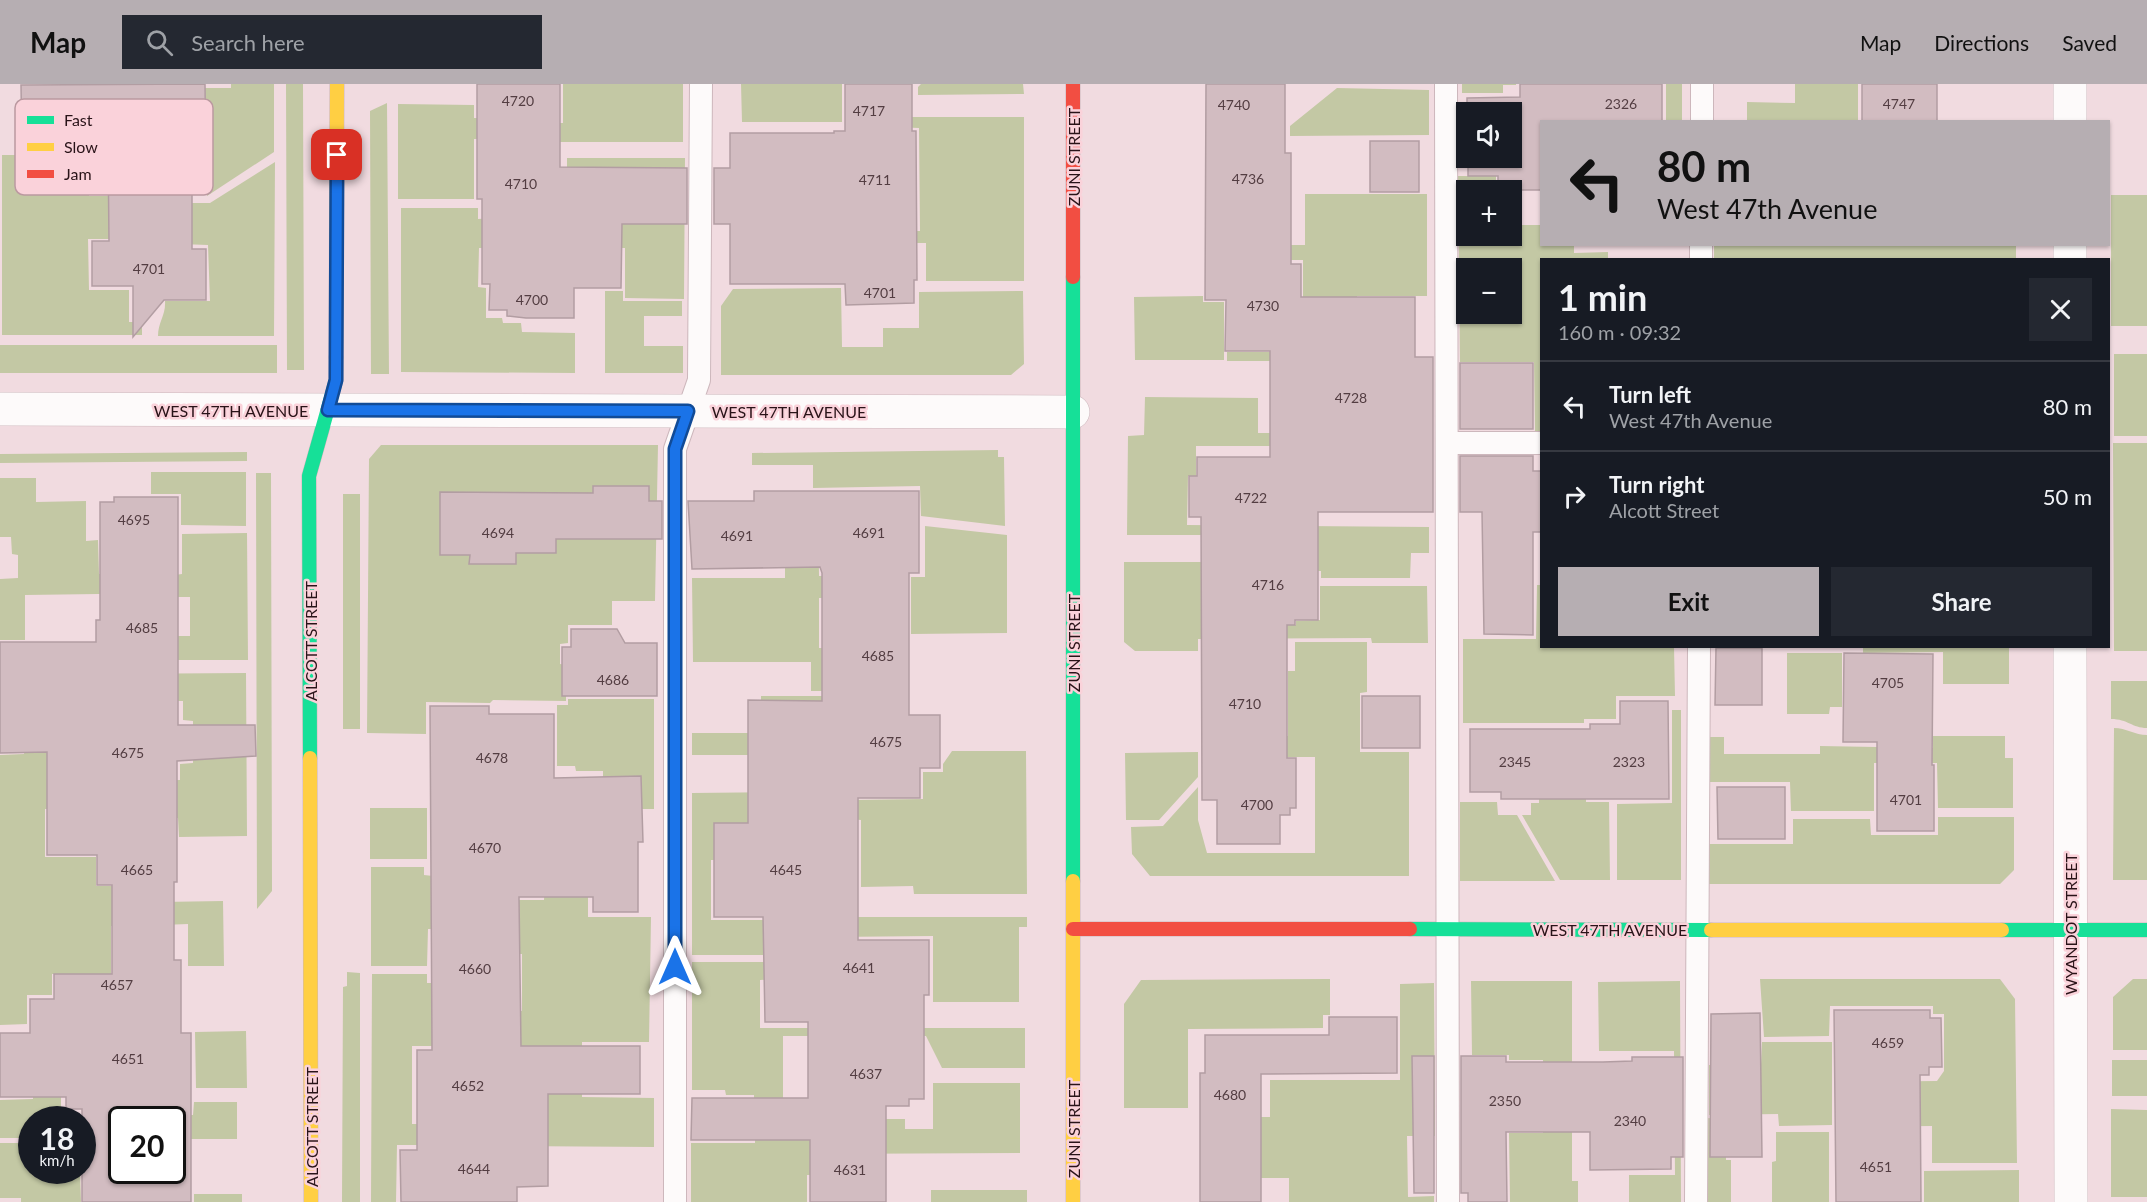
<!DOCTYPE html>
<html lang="en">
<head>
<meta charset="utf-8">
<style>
	:root { --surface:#171b24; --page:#242831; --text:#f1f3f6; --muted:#9ea1a6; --line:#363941; --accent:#b6aeb2 }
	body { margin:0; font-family:Lato,sans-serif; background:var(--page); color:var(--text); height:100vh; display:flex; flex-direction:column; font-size:22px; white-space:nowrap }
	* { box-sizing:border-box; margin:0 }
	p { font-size:20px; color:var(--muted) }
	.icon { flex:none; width:33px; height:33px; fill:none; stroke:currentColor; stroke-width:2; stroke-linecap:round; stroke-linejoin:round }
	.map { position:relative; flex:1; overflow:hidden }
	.details { position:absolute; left:1540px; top:174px; width:570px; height:390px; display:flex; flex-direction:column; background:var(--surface); border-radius:0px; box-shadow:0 2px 4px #0004 }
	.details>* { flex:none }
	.top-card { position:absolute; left:1540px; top:36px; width:570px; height:126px; border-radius:0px; box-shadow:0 2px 4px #0004; background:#b6aeb2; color:#111; overflow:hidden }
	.controls { position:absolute; left:1456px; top:18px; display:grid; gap:12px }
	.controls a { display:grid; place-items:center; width:66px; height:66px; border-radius:0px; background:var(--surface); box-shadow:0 2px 4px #0004; font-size:30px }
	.speed { position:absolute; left:18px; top:1022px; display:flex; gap:12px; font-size:30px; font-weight:700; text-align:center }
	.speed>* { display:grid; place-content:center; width:78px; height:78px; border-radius:50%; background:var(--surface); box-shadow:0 2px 4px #0004; line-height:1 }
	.speed small { font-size:15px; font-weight:400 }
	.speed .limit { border:3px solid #111; border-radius:9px; background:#fff; color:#111 }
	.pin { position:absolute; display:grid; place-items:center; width:51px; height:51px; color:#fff; margin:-26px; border-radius:12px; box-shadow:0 3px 9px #0006 }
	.me { position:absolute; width:66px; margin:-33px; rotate:0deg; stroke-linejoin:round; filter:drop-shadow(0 0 4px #0008) }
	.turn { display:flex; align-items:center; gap:21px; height:126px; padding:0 18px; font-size:27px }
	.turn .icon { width:78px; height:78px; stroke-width:2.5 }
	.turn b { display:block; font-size:42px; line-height:51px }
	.round { display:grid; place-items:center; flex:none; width:63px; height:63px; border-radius:0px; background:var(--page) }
	.head { display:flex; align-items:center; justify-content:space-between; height:102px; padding:0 18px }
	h1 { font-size:36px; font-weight:700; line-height:45px }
	.button { display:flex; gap:12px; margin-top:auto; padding:12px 18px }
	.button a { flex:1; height:69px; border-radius:0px; background:var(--accent); color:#111; font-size:24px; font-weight:700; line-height:69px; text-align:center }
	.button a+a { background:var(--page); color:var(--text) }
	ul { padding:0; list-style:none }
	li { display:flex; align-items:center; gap:18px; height:90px; padding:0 18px; border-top:2px solid var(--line) }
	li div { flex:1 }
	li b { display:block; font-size:22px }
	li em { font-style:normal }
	header { display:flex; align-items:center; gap:36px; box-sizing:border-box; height:84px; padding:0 30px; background:var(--accent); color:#111 }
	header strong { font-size:28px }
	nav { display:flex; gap:33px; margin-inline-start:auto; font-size:21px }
	.search { width:420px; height:54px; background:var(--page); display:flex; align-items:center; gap:15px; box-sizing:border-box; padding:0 21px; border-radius:0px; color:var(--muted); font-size:22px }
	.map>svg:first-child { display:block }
	.green { fill:#c3c8a4; fill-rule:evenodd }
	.building { fill:#d2bcc1; stroke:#b29da2; stroke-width:1.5; fill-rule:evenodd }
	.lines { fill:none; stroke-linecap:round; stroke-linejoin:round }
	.lane-casing { stroke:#cdb7bc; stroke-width:24 }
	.street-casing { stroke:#cdb7bc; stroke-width:34 }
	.fast-casing { stroke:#cdb7bc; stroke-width:15 }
	.slow-casing { stroke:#cdb7bc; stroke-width:15 }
	.jam-casing { stroke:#cdb7bc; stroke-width:15 }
	.lane { stroke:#fdfafa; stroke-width:22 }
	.street { stroke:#fdfafa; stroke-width:33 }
	.fast { stroke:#16e098; stroke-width:14 }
	.slow { stroke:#ffcf43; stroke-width:14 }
	.jam { stroke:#f24e42; stroke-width:14 }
	.route-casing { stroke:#114b97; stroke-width:15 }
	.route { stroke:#1a73e8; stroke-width:10 }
	.labels { text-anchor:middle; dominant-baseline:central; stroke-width:5; stroke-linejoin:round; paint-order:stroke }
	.number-label { font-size:14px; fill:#533d42 }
	.street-label { font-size:16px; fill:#291318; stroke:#fad2da }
	.key { fill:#fad2da; stroke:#bb99a0; stroke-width:1.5 }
	.key-label { font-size:16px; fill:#291318 }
</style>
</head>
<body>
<header>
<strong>Map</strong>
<div class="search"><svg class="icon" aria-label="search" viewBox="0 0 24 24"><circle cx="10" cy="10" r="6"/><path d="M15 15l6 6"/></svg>Search here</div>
<nav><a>Map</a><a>Directions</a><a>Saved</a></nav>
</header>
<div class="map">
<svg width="2147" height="1118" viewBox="0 0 2147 1118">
	<rect width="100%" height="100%" fill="#f1dbe0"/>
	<!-- green -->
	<path class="green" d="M231,0H274V68L207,112V102H194V90H208L207,49H194L128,4H231Z
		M286,0H303L304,286H287Z
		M563,0H683V58H554V39H563Z
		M741,0H842V38H742Z
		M921,0H1023L1024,10L918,11V3Z
		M1462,0H1516V1H1503V9H1462Z
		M1666,0H1682V37H1666Z
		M1795,0H1858V37H1747V18L1795,19Z
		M1337,4L1429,6V51L1290,52V42Z
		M387,19L389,290H371L370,27Z
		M398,20L474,21V34H506L479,55H474V115H398Z
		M893,33H1024V197H926V159H844V147H920L919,44L893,43Z
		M2,71H32L33,88H52V79H89V112H177L143,155H88L89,206H129V238H142V251H2Z
		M567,74H685L684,215L625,214V164H479L478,203L486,204V234H502L503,239H521L522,248L575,249V289L401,288V124H478V135L567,130Z
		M275,78L274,252H158C158,238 166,231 165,217H210L208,161L180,160L179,119H210Z
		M1458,92H1496V106H1467V152H1512V141H1542V160L1574,161V169L1608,168V175L1542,176V347L1535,348L1534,278H1460ZM1467,184H1512V230H1467Z
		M1305,110H1427V212H1357V277H1227V268H1294L1303,226V176H1267L1268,161H1305Z
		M2111,111H2147V242H2111Z
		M1714,161H2016V175H1714Z
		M841,204L842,263H883V244H919V208L1023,207L1024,280L1011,291H721V222L733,205Z
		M605,207H623V217H682V232H644V262H683V289H605Z
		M1203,212V218H1224V276H1135L1134,213Z
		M0,261H277V289H0Z
		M2114,270H2147V352H2114Z
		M1145,313L1258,314V349H1312L1311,362H1196V392H1188L1187,441L1429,443V469H1411L1410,494H1321V487H1286V451H1127L1128,352L1144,351Z
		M2113,359H2147V567H2114Z
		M381,361H658L655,517H612V541H568V559L560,560V580L566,581V617L493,616L490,619L426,618V650L367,649L369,375Z
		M998,366V373H1004L1005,442L921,432L920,402L813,404V381H752V369Z
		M247,368V377L0,379V370Z
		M151,388H246V442L181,441V410H151Z
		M256,389H271L272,807L257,825Z
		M0,394H36V418L86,417V457L98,456L99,490L171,489V509L25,511V556H0V495L18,494V471L12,470L11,453H0Z
		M818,408L819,492H908V514H819V564H844L836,607H811V578H693L692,494H785V420Z
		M343,410H360V645H343Z
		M925,442L1007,451V549L911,550V493H925Z
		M247,449L248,576H178L177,552H190V513H176L175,491L182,490V450Z
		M1124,478H1217L1202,541H1296V537L1320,536V502H1427L1428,559H1372L1371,554L1198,555V567H1135L1124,558Z
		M1537,501H1542V562L1674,563L1675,612H1616V635H1584V639H1463V555H1536Z
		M1295,558H1367V608L1360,609V668H1409V792H1150L1132,770L1131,743L1163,742L1198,703V736L1207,769H1315V673H1202V652H1288V587H1295Z
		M1863,563H2009V600H1943V568L1863,569Z
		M1787,569H1842V623H1830L1829,630H1787Z
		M246,589L247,752L179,753L178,734L97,735L111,697L180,696V680L193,679V637L183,636V617H113L0,605L100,590Z
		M2111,597H2147V644C2132,644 2128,635 2111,635Z
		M761,612H829V688L846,689L847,736H757V776H711V836H767V805H802V833H1027V843H1019V918H933V852L832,853L831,859H808V871H692V709L797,708V671H692V649H761Z
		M568,615H654V725H610L603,717V687H576L575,682H557V621H568Z
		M1672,626H1681V796H1617V720L1672,719Z
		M2114,644C2126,644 2135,651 2147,651V796H2113Z
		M1586,645V718H1609L1610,796H1560L1522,731H1531V719H1539V711Z
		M1933,652H2005V674H2013V724H1938L1937,679H1874V727H1791L1790,698H1708V653H1724V670H1820V662L1933,664Z
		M25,661H66L68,725H45V773H96V802H119L158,842H111V890H52V911H27V940L0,941V671L24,670Z
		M952,667H1026L1027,810H914L913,802L861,803V736L849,735V716L923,715V688H943V680Z
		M1198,668V693L1159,736H1126L1125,669Z
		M1460,718H1497L1498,731H1517L1555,797H1460Z
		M370,724H427V775H370Z
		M1938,733H2014V786L2000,800H1709V760H1793V735H1870L1871,751H1938Z
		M371,783H424V791L433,792V816H544L545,797H588V833H651L649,958H582V1013L654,1014V1063L502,1062L512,926L522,927V870H514V846L428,845L427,882H371Z
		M223,817L224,882H188V840L162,841L161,818Z
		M692,878H783V895L760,896V944H1025V984H942L926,952H783V1028H754V1011H726L725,1006H692Z
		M347,888L360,889V1118H342L343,903L347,902Z
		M372,890H427V899H436L497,962H412V1040H497V1061H397L396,1118H371Z
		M1330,895V931H1323V944L1188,945V1024H1124V920L1141,896Z
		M1760,895H2000L2015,915L2017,1079H1932V1042L1837,1043V998L1937,997L1944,987V930H1933V922H1830L1829,952L1764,953Z
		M2133,895H2147V966H2113V913Z
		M1471,897H1572V1097H1578V1118H1510L1509,1049H1543V976H1509V971H1472Z
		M1680,897L1681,1118H1629V1091H1675L1674,967H1599L1598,898Z
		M1434,899L1435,1052H1407L1408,1113L1434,1112V1118H1289V1094H1205V1033H1270V996H1400V900Z
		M246,947L247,1004H196L195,948Z
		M33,948H61V1029L80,1030V1035H32L31,1054H0V1016L33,1015Z
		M1762,958H1832V1041L1779,1042L1778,1030L1709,1031V981L1761,980Z
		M2112,976H2147V1012H2112Z
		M933,999H1020V1069L811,1070V1091H807V1118H691V1059H755V1035H905V1045H933Z
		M194,1018H237V1055H173L172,1035L140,1032L193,1031Z
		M2111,1025L2147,1026V1113H2111Z
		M1707,1034L1726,1035V1076H1731V1118H1707Z
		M1776,1048H1829V1118H1772V1078L1776,1077Z
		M0,1059H31L32,1086H80L81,1118H21V1114H0Z
		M2019,1086V1118H1924V1087Z
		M931,1106H1027V1118H931Z
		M194,1110H242V1118H194Z"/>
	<!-- building -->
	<path class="building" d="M205,0L206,88H192V165H206V216H164L133,253V202H92V157H109L108,62H22L21,1Z
		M477,0H560V83L687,84V140H622L621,204H574V234H526L507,232V226H489L490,200H482V115H477Z
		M845,0H912V47H916L917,196H914V219L846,221L845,200H730V140H714V84H730V49H834V47H845Z
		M1206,0H1285V69H1291V180H1301V213H1415V273H1433V428H1318V536H1295V541H1287V674H1296V724H1290V731H1280V760H1217V716H1202L1201,433H1189V392H1197V373H1270V267H1225L1226,216H1205Z
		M1520,0H1662V38H1542V106H1498V92H1468V74H1512V28H1467V14L1520,13Z
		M1862,0H1937V38H1862Z
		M1370,57H1419V108H1370Z
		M1460,279H1533V345H1460Z
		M1460,372H1533V387H1542V448H1533V551L1484,550L1482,428H1460Z
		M593,402H649V417H662V455H556V469H516V480H469L470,471H440V408L593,409Z
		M754,407H919V489H909V631H940V684H920V714H858V856H929V911H924V1015H909V1022H886V1118H810V1056H691L692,1014H808V938H765L763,833H714V739H748V616L822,617V489L820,483L692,485L688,417H754Z
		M114,413H178V641H255L256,672L177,677V798H174V876H181V949H191V1118H82V1025H66V1013H0V949H30V915H54V890H112V801H97V771H47V668L0,669V558H96V536H100V418H114ZM122,1035H172V1086H122Z
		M571,545H617L625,559H657V612H562V563H571Z
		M1716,564H1762V621H1715Z
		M1844,569L1933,570L1932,681H1934V747H1877V658H1843Z
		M1362,612H1420V664H1362Z
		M1620,617H1668L1669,715H1501V708H1470V645H1590V640H1620Z
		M430,622H489V630H554V694L641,692L643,758H638V828H593V813H519L521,962H640V1010H548V1102L517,1103V1118H401L400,1066H417V966H432Z
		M1717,703H1785V755H1718Z
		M1834,926H1930V934H1941L1942,983H1929V991H1920L1921,1118H1836Z
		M1760,929L1762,1073H1710L1711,930Z
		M1329,933H1397V989L1261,990V1118H1200V989H1205V951H1329Z
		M1412,972H1434V1109H1414Z
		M1461,972H1506V978H1603L1632,977V973H1683V1073H1671V1085L1590,1086V1048H1506L1507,1118H1468V1109H1461Z"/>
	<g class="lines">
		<defs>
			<path id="lane" d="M1446,0L1448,1118
				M1702,38V0
				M1701,176V160
				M1447,359H1542
				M675,1118V365L699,296L701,0
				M1696,1118L1699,562"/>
			<path id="street" d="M2070,0V38
				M2070,160V176
				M0,325L1073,328
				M2070,562L2071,1118"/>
			<path id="fast" d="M1073,193V797
				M310,674L309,392L336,296V273
				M1410,845L1711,846
				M2002,846H2147"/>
			<path id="slow" d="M336,273L337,0
				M310,674L311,1118
				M1073,797V1118
				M1711,846H2002"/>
			<path id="jam" d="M1073,0V193
				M1073,845H1410"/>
		</defs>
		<!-- lane casing -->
		<use href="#lane" class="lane-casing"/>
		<!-- street casing -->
		<use href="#street" class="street-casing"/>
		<!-- fast casing -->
		<use href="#fast" class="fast-casing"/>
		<!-- slow casing -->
		<use href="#slow" class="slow-casing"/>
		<!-- jam casing -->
		<use href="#jam" class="jam-casing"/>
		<!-- lane -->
		<use href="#lane" class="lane"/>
		<!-- street -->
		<use href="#street" class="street"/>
		<!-- fast -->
		<use href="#fast" class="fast"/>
		<!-- slow -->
		<use href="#slow" class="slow"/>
		<!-- jam -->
		<use href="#jam" class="jam"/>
	</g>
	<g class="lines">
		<defs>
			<path id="route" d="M337,71L336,296L328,326L688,327L675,365V883"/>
		</defs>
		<!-- route casing -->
		<use href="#route" class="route-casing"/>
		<!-- route -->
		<use href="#route" class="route"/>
	</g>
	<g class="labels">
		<!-- number labels -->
		<g class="number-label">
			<text x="518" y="16">4720</text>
			<text x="1621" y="19">2326</text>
			<text x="1899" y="19">4747</text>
			<text x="1234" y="20">4740</text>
			<text x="869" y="26">4717</text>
			<text x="1248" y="94">4736</text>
			<text x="875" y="95">4711</text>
			<text x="521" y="99">4710</text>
			<text x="149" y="184">4701</text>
			<text x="880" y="208">4701</text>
			<text x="532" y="215">4700</text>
			<text x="1263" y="221">4730</text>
			<text x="1351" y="313">4728</text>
			<text x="1251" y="413">4722</text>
			<text x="134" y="435">4695</text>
			<text x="498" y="448">4694</text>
			<text x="869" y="448">4691</text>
			<text x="737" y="451">4691</text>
			<text x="1268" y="500">4716</text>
			<text x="142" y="543">4685</text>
			<text x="878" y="571">4685</text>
			<text x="613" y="595">4686</text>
			<text x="1888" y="598">4705</text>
			<text x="1245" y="619">4710</text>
			<text x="886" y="657">4675</text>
			<text x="128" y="668">4675</text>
			<text x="492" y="673">4678</text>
			<text x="1515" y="677">2345</text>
			<text x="1629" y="677">2323</text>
			<text x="1906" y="715">4701</text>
			<text x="1257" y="720">4700</text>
			<text x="485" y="763">4670</text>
			<text x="137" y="785">4665</text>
			<text x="786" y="785">4645</text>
			<text x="859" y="883">4641</text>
			<text x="475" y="884">4660</text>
			<text x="117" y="900">4657</text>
			<text x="1888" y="958">4659</text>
			<text x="128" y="974">4651</text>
			<text x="866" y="989">4637</text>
			<text x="468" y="1001">4652</text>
			<text x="1230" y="1010">4680</text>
			<text x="1505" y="1016">2350</text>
			<text x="1630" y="1036">2340</text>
			<text x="1876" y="1082">4651</text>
			<text x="474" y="1084">4644</text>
			<text x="850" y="1085">4631</text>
		</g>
		<!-- street labels -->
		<g class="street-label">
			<text transform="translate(1073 73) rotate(-90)">ZUNI STREET</text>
			<text x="231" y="326">WEST 47TH AVENUE</text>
			<text x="789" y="327">WEST 47TH AVENUE</text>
			<text transform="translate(310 557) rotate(-90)">ALCOTT STREET</text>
			<text transform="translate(1073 559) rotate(-90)">ZUNI STREET</text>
			<text transform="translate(2070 840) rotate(-90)">WYANDOT STREET</text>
			<text x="1610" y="845">WEST 47TH AVENUE</text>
			<text transform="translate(311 1043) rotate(-90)">ALCOTT STREET</text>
			<text transform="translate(1073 1045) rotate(-90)">ZUNI STREET</text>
		</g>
	</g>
	<!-- legend -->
	<rect x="15" y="15" width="198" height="96" rx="9" class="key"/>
	<rect x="27" y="32" width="27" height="8" fill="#16e098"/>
	<rect x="27" y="59" width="27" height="8" fill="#ffcf43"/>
	<rect x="27" y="86" width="27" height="8" fill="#f24e42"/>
	<g class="key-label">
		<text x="64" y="42">Fast</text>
		<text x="64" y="69">Slow</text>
		<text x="64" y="96">Jam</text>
	</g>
</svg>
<div class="controls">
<a><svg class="icon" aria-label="sound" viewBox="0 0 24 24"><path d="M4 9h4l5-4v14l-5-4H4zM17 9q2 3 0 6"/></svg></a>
<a>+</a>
<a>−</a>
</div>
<div class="speed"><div>18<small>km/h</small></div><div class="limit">20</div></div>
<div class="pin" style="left:337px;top:71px;background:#d93025"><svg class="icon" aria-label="arrive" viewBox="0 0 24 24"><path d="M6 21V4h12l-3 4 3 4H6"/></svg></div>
<svg class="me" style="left:675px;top:883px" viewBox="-20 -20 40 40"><path d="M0-17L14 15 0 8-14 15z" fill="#1a73e8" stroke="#fff" stroke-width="4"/></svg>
<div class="top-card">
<div class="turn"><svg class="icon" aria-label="left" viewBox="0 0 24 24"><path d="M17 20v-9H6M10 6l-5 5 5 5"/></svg><div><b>80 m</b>West 47th Avenue</div></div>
</div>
<section class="details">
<div class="head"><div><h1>1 min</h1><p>160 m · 09:32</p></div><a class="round"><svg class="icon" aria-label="close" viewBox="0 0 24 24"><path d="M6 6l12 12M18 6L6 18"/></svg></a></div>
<ul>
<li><svg class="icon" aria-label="left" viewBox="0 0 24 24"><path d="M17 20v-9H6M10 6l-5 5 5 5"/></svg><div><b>Turn left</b><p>West 47th Avenue</p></div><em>80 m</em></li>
<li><svg class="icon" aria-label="right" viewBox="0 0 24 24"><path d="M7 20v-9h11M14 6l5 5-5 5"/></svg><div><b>Turn right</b><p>Alcott Street</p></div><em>50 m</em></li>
</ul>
<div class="button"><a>Exit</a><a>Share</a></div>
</section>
</div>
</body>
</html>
